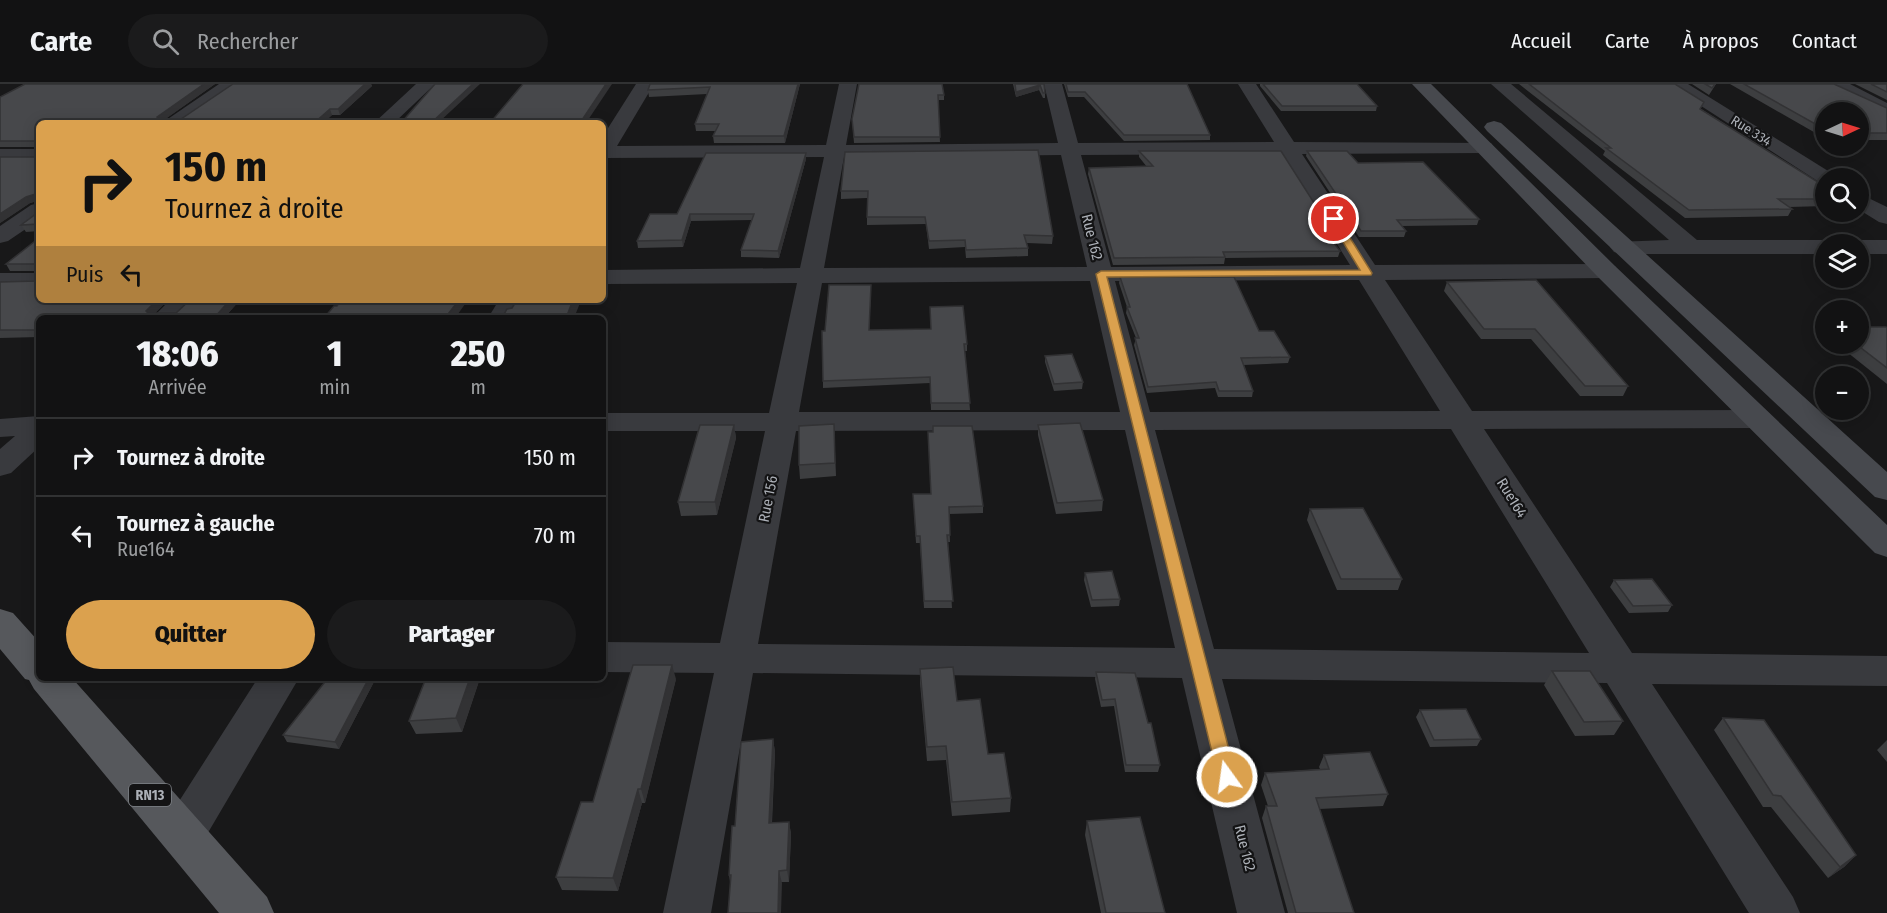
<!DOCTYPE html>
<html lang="fr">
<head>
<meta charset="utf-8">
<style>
	:root { --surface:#121213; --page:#1b1b1c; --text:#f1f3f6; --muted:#9c9ea0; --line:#313233; --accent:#dba14e }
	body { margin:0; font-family:"Fira Sans Condensed",sans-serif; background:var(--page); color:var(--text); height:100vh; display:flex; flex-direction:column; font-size:22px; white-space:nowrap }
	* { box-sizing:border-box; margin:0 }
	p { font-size:20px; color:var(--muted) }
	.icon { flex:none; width:33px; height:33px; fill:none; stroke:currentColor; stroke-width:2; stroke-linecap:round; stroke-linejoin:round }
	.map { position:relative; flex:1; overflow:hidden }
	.side { position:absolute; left:36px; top:231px; width:570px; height:366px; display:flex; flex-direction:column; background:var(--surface); border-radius:9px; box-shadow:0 3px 15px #0003,0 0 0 2px var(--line) }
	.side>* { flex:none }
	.top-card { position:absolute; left:36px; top:36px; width:570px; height:183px; border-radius:9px; box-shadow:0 3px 15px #0003,0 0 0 2px var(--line); background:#dba14e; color:#111; overflow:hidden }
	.needle { width:39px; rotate:86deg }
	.fabs { position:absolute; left:1815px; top:18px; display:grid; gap:12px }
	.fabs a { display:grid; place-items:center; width:54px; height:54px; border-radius:50%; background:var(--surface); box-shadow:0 3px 15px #0003,0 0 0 2px var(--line); font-size:30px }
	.pin { position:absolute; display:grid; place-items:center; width:51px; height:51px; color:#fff; margin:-26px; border:3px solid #fff; border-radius:50%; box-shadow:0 2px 6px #0007 }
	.me { position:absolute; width:66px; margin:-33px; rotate:346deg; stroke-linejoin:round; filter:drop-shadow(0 0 4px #0008) }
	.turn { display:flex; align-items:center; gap:21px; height:126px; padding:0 30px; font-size:27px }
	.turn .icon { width:78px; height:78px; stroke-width:2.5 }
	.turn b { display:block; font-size:42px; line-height:51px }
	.then { display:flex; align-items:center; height:57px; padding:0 30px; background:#0003; gap:12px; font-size:22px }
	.eta { display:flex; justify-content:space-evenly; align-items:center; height:102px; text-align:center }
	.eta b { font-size:36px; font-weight:800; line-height:42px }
	.action { display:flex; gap:12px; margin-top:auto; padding:12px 30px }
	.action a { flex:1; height:69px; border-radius:36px; background:var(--accent); color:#111; font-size:24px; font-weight:800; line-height:69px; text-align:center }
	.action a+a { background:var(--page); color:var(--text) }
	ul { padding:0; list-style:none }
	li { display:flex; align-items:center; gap:18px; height:78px; padding:0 30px; border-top:2px solid var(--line) }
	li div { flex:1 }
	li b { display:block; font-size:22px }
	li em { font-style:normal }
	header { display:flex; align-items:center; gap:36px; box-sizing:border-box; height:84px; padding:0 30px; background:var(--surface); border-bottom:2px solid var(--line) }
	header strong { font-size:28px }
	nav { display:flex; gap:33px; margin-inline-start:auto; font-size:21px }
	.search { width:420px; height:54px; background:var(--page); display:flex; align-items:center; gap:15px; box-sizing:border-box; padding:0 21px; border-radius:33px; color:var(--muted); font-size:22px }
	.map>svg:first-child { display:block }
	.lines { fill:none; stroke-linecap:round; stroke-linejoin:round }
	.minor { fill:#393a3e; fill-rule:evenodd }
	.secondary { fill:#47494e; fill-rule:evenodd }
	.primary { fill:#56585c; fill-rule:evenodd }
	.wall { fill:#3d3e40 }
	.shaded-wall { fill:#323234 }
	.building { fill:#47484b; stroke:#323234; stroke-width:1.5 }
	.route { fill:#dba14e; stroke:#8e6933; stroke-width:1.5 }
	.labels { text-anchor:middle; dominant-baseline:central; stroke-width:4.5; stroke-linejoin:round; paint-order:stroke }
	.far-street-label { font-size:14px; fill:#acb0b7; stroke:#131314 }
	.shield { fill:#131314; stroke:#7e8186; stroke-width:1.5 }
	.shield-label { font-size:14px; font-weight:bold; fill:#acb0b7 }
	.street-label { font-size:15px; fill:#acb0b7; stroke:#131314 }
</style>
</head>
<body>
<header>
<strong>Carte</strong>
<div class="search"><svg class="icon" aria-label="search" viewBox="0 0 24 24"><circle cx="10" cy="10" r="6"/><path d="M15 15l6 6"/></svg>Rechercher</div>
<nav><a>Accueil</a><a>Carte</a><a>À propos</a><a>Contact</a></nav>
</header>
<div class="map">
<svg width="1887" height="829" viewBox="0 0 1887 829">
	<rect width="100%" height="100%" fill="#181819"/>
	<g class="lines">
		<!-- minor -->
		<path class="minor" d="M219,0H240L184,39H162Z
			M416,0H435L394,39H374Z
			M636,0H654L617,62L826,61L839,0H857L846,61L1058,59L1044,0H1062L1078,59L1274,58L1238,0H1256L1294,58L1491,59L1494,63L1491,67L1484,69L1302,70L1375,181L1606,180L1615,182L1618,187L1615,192L1606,194L1385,196L1472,327L1758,326L1769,329L1773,335L1769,341L1758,344L1484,345L1632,569L1887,572V602L1652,600L1793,813L1800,829H1749L1607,599L1222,595L1285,829H1237L1182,594L753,589L711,829H663L714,589L603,588V558L720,559L765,347H603V329H769L797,199L603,200V186L800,184L824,73L603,74V52ZM1281,70L1350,181L1111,183L1081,71ZM1061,71L1087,183L824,184L844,73ZM1359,196L1440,327L1150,328L1115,197ZM1090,197L1120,328H799L822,199ZM1451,345L1589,569L1214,565L1155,346ZM1125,346L1175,564L758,560L796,347Z
			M1491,0H1511L1697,156H1826L1836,160H1826V170H1622L1614,168L1610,163L1614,158L1669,156Z
			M1667,0H1688L1833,90L1837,94H1826V100L1819,98Z
			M1828,0H1850L1887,19V32L1831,4Z
			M0,65H39V77H0Z
			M1858,109L1887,123V140L1879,138L1858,125Z
			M39,119V136L8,157L0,159V142L31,121Z
			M1858,156H1887V170H1858V160H1848Z
			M0,189H39V203H0Z
			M170,216H198L180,234H152Z
			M499,216H525L514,234H488Z
			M39,332V363L11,389L0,392V365L15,352L0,353V335Z
			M258,594H299L199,764L183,770L167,764L160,750L167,736Z"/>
		<!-- secondary -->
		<path class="secondary" d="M1412,0H1431L1615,182L1887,441V473L1875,469L1597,192Z
			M1494,37L1501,39L1887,388V416L1875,413L1487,47L1484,43L1487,39Z"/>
		<!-- primary -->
		<path class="primary" d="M0,525L13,529L39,558V594H72L267,813L274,829H219L34,605L29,596L25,595L0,565Z"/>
	</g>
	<!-- wall -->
	<path class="wall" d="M25,0H215L165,35H181L233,0H371L372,2L340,31H332L323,39H39V147L26,148L21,141L37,129V117L30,119L0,139V73H35L38,71L37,63H0V13Z
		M650,0H800L785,59H714L713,52L716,47H696L695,40L707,10L649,13L648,6Z
		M859,0L944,11V16H938L940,58L854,59L852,35Z
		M1013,0H1044L1045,9V14H1043L1039,6L1016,13Z
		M1064,0H1187L1210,51V56L1124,57L1084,13H1068Z
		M1260,0H1357L1377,22L1376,27H1281L1260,2Z
		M1519,0H1675L1701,25L1826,103V122L1789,123L1792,125L1788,132L1685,134L1603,71L1605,67Z
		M1692,0H1716L1709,11Z
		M1730,0H1834L1887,24V56H1858V28H1826V55Z
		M1855,0H1887V16Z
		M1139,67L1332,147L1330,153L1340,167L1338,173L1225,174L1224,180L1113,181L1088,90L1089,84L1147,83L1139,73Z
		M1307,67L1358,79L1479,135L1477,141L1402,142L1406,147L1404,153H1359L1306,72Z
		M845,68L1053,152L1052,160L1027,159L1028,164V172L966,174L965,163L929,165L926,140L867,141V114L841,115V107Z
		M806,75L779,174L741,173V166L752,136L691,137L683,163L638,164L637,157L677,130Z
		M39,154L168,216L155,229H176L190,216H240L224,234H39V253L0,254V198L36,197V187H10L6,180Z
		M1120,193L1259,247L1290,273L1288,279L1244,281L1253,307L1252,313H1218L1215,304L1147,309L1134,261L1136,254L1126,229L1127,223L1119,199Z
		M1536,196L1628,302L1623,312H1580L1531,255H1481L1444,207L1447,198Z
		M871,207L869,246L967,260V267H965L970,326H931L930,299L823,304V297L825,247Z
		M1887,244V300L1837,260H1858Z
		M1045,272L1083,298L1082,305L1054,307L1045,278Z
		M834,340L836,392L800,395L799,381Z
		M734,341L736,354L717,431L681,432L678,418Z
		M1038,341L1103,416L1102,427L1056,430L1038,351Z
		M913,410L983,422V429L949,430L950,458H948L952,524H924L920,459H916Z
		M1310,425L1402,495L1398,506H1337L1307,436Z
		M1085,489L1120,515L1119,522L1091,523L1084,496Z
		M1614,496L1672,521L1668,528L1629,529L1610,503Z
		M920,585L957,617L988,670L1011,714L1010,728L952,732L946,676L927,677L920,599Z
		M1552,587L1623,637L1614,651L1575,652L1544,601Z
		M1096,588L1148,639L1160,681L1158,688H1125L1114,622L1101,623L1095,595Z
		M328,594H376L339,665L287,658L283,651Z
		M426,594H478L479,597L462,648L416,650L409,637Z
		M676,595L645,719H642L618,807L562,806L556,793L593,718Z
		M1420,626L1481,655L1477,662L1430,663L1416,633Z
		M1723,634L1856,771L1844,783L1828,794L1771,723H1763L1714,646Z
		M773,655L775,668L772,739L789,738L791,750L789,798H730L729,791L735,742Z
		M1887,656V678L1877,666Z
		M1324,671L1388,710L1383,722L1319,725L1354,829H1288L1262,734L1266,722H1268L1261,701L1265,689L1320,685L1319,683Z
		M1087,737L1165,829H1101L1085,751Z"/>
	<!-- shaded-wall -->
	<path class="shaded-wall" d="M204,0H215L160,39L157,33Z
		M365,0H371L372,2L340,31L338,25Z
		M473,0H480L438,39H431Z
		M606,0H612L586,39H580Z
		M798,0H800L785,59L784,52Z
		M1040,1L1039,6L1016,13V8Z
		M330,25L332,31L323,39H314Z
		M806,69V75L779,174L778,167Z
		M35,110L38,117L30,119L0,139V130L26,113Z
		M690,130L691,137L683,163L682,156Z
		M157,216H168L150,234L146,227Z
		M230,216H240L224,234H214Z
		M459,216H468L455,234H445Z
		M573,216H579L580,219L574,234H566Z
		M734,341L736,354L717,431L715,418Z
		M672,581L676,595L645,719L641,705Z
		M369,594H376L339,665L335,658Z
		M470,594H478L479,597L462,648L456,634Z
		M773,655L775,668L771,751L769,739Z
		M638,705L642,719L618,807L613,794Z
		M789,738L791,750L789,798L787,786Z
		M1856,771L1844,783L1828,794L1840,783Z
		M779,787L782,799L781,829H778Z"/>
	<!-- building -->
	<path class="building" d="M25,0H204L157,33L159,35H181L233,0H365L338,25H330L314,39H39V140L21,141L37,129V112L35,110L26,113L0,130V73H35L38,71L37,57H0V13Z
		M435,0H473L431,39H401Z
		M523,0H606L580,39H490Z
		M650,0H798L784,52H713L719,40H695L710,3L648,6Z
		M859,0H942L944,11H938L940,53H854L852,35Z
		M1015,0H1044L1045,9H1043L1040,1L1016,8Z
		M1066,0H1187L1210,51H1124L1085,8H1068Z
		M1263,0H1357L1377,22H1282Z
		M1529,0H1675L1704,18L1700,25L1826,103V115H1778L1792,125L1689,126L1606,64H1611Z
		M1705,0H1715L1712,4Z
		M1744,0H1834L1887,24V49H1858V28H1826V46Z
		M1871,0H1887V8Z
		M1038,66L1053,152L1024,151L1028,164L966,166L965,156L929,157L925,133H867L868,107H841L845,68Z
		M1139,67H1281L1332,147H1325L1340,167L1223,168L1225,173L1114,174L1089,84L1153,82Z
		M1307,67H1347L1358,79L1423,78L1479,135L1397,136L1406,147H1361Z
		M706,69H806L778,167L741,166L754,130H690L682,156L637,157L650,130H677Z
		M39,154V216H157L146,227L148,229H176L190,216H230L214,234H39V246H0V198L36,197V180H6Z
		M1120,193H1234L1259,247H1274L1290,273L1241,274L1253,307H1219L1216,298L1148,303L1135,254H1139L1127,223H1130Z
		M1536,196L1628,302H1585L1535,245H1484L1447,198Z
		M829,201H871L869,246L931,245L930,223L963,222L967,260H964L970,319H931L930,293L823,297L822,247H825Z
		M341,216H459L445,234H324L334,222H337Z
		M517,216H573L566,234H502L507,225L512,224Z
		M1858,243H1886L1887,244V284L1856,260H1858Z
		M1072,270L1083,298L1054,300L1045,272Z
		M1080,339L1103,416L1057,419L1038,341Z
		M834,340L835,379L799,381V342Z
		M700,341H734L715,418H678Z
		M933,342H972L983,422L949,423L950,451H947L953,517H924L920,452H916L913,410H931L928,348H933Z
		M1363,424L1402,495H1341L1310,425Z
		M1112,487L1120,515L1092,516L1085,489Z
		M1652,495L1672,521L1633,522L1614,496Z
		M633,581H672L641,705H638L613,794L556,793L581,718H593Z
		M953,583L957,617L980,615L988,670L1004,669L1011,714L952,718L946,662L927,663L920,585Z
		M1552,587H1590L1623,637L1584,638Z
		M1096,588L1135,589L1148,639H1151L1160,681H1126L1115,615L1102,616Z
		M328,594H369L335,658L283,651Z
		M426,594H470L456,634L409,637Z
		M1466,625L1481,655L1434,656L1420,626Z
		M1723,634L1764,636L1856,771L1840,783L1781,712L1773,711Z
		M773,655L769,739L789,738L787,786L779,787L778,829H728L731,791H729L732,742H735L741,658Z
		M1370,668L1388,710L1316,714L1354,829H1296L1266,722H1277L1265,689L1329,685L1324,671Z
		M1140,733L1165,829H1106L1087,737Z"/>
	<!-- route -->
	<path class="route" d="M1330,133H1337L1372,189L1371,191L1107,193L1236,693L1234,698L1227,700L1221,698L1218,693L1096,190L1101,187L1360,186L1329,135Z"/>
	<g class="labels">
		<!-- far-street labels -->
		<g class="far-street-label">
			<text transform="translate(1751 47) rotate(32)">Rue 334</text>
		</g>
		<!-- shield labels -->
		<rect class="shield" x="129" y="700" width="42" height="22" rx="4.5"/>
		<g class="shield-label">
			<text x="150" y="711">RN13</text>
		</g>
		<!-- street labels -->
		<g class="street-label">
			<text transform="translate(1092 153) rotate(76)">Rue 162</text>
			<text transform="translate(1512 414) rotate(58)">Rue164</text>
			<text transform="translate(768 415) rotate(-79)">Rue 156</text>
			<text transform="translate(1245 764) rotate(76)">Rue 162</text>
		</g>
	</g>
</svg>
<div class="fabs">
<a><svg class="needle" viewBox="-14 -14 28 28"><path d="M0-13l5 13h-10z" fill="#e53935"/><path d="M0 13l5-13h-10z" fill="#9c9ea0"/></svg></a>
<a><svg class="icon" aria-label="search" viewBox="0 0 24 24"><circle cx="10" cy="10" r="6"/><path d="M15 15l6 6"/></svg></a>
<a><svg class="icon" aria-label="layers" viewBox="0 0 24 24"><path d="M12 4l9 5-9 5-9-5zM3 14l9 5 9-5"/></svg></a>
<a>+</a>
<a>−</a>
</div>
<div class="pin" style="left:1334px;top:135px;background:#d93025"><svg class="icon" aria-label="arrive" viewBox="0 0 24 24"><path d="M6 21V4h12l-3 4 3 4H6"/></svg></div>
<svg class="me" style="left:1227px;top:693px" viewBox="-20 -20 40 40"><circle r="17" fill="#dba14e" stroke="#fff" stroke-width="3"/><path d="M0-11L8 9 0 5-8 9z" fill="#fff"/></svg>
<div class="top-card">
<div class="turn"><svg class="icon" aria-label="right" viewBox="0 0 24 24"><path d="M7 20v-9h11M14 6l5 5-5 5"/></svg><div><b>150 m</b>Tournez à droite</div></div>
<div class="then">Puis<svg class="icon" aria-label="left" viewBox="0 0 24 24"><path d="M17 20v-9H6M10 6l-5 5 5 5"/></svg></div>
</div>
<section class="side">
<div class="eta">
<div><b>18:06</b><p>Arrivée</p></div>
<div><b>1</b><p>min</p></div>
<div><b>250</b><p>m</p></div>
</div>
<ul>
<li><svg class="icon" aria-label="right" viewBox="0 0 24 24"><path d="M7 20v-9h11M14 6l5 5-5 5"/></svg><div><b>Tournez à droite</b></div><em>150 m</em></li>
<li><svg class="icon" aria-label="left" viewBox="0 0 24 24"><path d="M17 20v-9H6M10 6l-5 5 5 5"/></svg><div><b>Tournez à gauche</b><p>Rue164</p></div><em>70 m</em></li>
</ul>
<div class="action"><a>Quitter</a><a>Partager</a></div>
</section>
</div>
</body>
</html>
